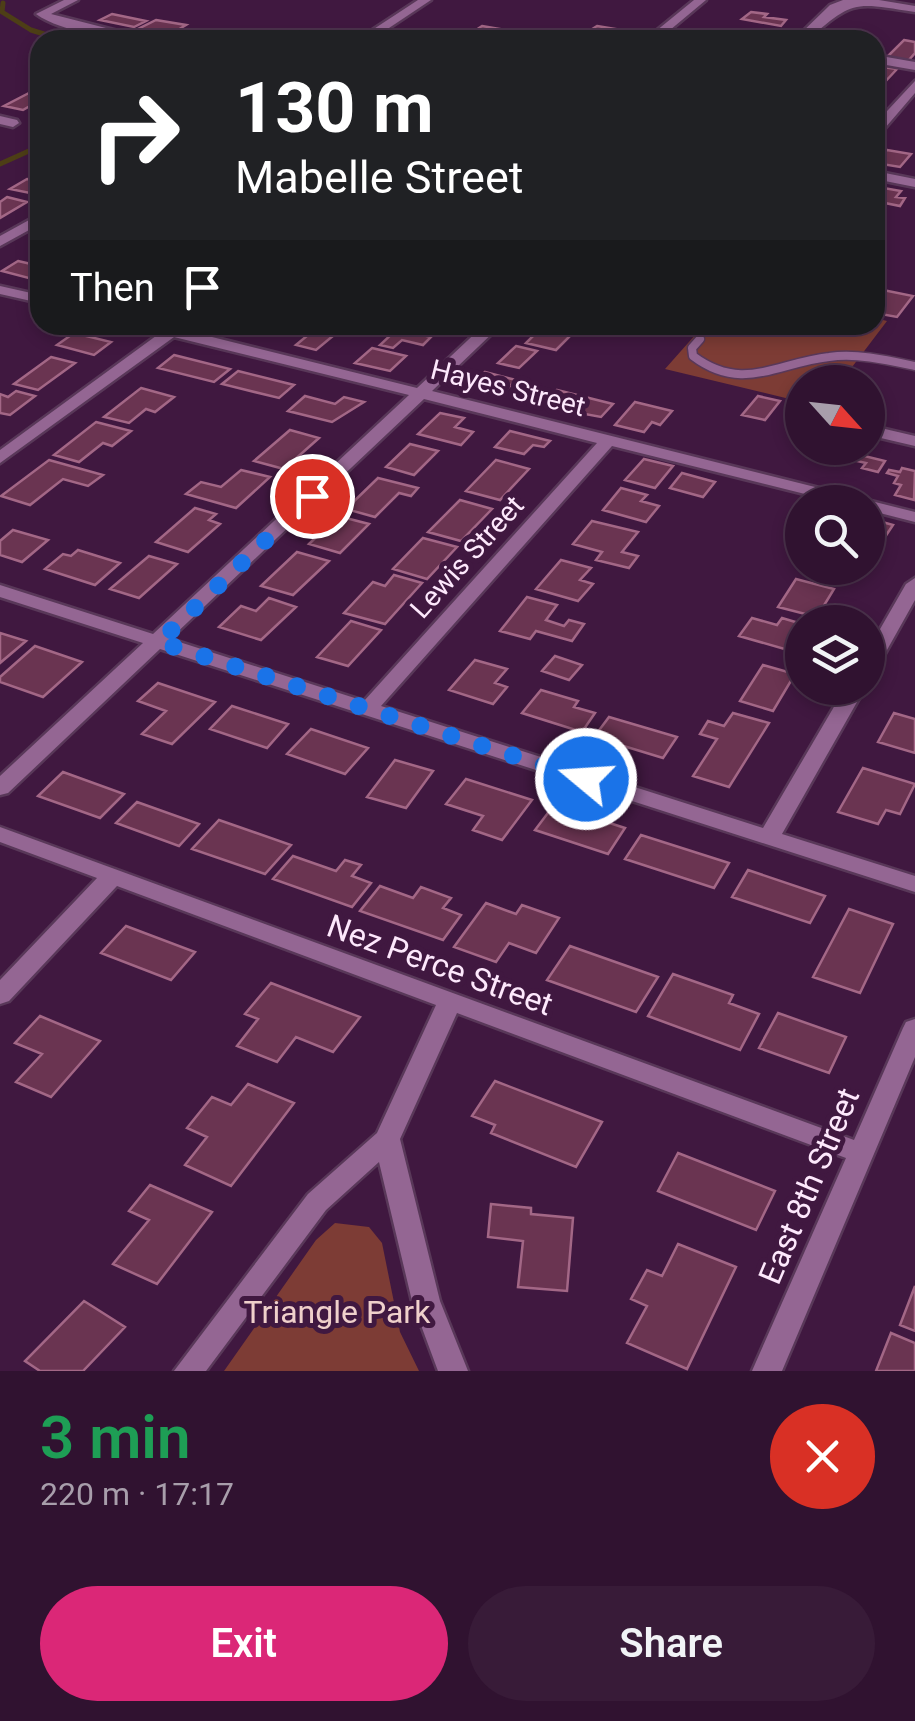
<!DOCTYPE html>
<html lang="en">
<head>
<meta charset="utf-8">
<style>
	:root { --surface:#301230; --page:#381b38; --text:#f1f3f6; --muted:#a89eab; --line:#4b324c; --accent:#db2777 }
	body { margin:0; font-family:Roboto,sans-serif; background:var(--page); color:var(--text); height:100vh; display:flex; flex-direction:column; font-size:38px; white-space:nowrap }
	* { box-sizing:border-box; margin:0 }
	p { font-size:32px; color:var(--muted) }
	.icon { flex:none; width:55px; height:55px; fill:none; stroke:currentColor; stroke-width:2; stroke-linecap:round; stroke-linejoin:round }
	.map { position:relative; height:1371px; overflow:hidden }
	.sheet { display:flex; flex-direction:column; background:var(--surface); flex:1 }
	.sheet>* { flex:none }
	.hud { position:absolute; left:30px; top:30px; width:855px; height:305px; border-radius:30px; box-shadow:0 5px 15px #0003,0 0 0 2px var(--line); background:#202124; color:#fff; overflow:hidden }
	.needle { width:65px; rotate:117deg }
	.controls { position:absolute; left:785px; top:365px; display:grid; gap:20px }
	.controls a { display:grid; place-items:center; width:100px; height:100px; border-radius:50%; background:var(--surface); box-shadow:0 5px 15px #0003,0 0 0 2px var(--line); font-size:50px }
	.pin { position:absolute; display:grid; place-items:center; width:85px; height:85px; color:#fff; margin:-42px; border:5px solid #fff; border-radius:50%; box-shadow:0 2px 10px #0007 }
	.me { position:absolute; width:110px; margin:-55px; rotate:288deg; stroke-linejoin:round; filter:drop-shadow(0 0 8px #0008) }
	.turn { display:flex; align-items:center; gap:35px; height:210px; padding:0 40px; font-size:45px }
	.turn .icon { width:130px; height:130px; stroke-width:2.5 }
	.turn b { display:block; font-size:70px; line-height:85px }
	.then { display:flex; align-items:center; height:95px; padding:0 40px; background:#0003; gap:20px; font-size:38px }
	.round { display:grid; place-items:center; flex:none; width:105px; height:105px; border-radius:52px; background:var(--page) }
	.head { display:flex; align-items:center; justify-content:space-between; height:170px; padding:0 40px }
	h1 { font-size:60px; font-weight:600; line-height:75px; color:#1e9e55 }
	.cta { display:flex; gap:20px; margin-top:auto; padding:20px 40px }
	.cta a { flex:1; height:115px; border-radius:60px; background:var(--accent); color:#fff; font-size:40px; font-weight:600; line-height:115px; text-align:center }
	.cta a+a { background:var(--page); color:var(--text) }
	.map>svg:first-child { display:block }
	.green { fill:#7d3c35 }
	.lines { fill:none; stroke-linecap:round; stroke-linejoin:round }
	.stream { stroke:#4d3e16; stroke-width:5 }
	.building { fill:#6a3451; stroke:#a36786; stroke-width:2.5 }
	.service-casing { stroke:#593859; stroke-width:11 }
	.minor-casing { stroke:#593859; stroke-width:5 }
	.service { stroke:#946693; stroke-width:8 }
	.minor { fill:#946693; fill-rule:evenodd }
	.route { stroke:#1a73e8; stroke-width:18; stroke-dasharray:0 32.4 }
	.labels { text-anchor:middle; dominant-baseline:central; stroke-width:10; stroke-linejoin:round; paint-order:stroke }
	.street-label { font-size:28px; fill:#fde8fc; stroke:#401840 }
	.near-street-label { font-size:32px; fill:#fde8fc; stroke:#401840 }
	.near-park-label { font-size:32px; fill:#efd0cb; stroke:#401840 }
</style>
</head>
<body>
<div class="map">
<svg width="915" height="1371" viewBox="0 0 915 1371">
	<rect width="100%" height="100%" fill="#401840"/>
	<!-- green -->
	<path class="green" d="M875,318L887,321L846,375L838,382H802V402L665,369L704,325H875Z
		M335,1223L369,1227L382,1243L400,1332L419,1371H224L316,1240Z"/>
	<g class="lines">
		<!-- stream -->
		<path class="stream" d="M3,3L2,12L31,30L63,40
			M0,164L40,146"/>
	</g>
	<!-- building -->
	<path class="building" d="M751,12L767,14L764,17L786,20L781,26L742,19Z
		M112,14L146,21L134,27L100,20Z
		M156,20L186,25L171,34L140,28Z
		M482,26L523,33L515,39L473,32Z
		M597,26L634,32L627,38L589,31Z
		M904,40L915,42V53L908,61L887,57Z
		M875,66L897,69L883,84L875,83Z
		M29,93L40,95V100L23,110L4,106Z
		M887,150L911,154L900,167L875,163Z
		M27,179L40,182V195L10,189Z
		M878,187L901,191L896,197L905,198L900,206L875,201Z
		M7,197L27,202L0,218V202Z
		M18,261L40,266V281L2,271Z
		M883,290L913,296L897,317L875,313V300Z
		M544,325L574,332L556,350L526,343Z
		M397,329L431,337L423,345L402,340L393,348L380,345Z
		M314,330L334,335L316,350L296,345Z
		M74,333L111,342L94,355L57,345Z
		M516,346L537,351L519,368L498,363Z
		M372,348L406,356L390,371L355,363Z
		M174,355L230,369L214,382L158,368Z
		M51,357L75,363L38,390L14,384Z
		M238,371L294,385L279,398L222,384Z
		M485,372L516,380L506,390L474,382Z
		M141,388L174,397L155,412L146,409L129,423L104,417Z
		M557,390L613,404L601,417L541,406Z
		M16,391L35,396L10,415L0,413V394L8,397Z
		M305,396L335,404L344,397L364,402L332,422L288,411Z
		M758,396L780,401L765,420L742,415Z
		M635,402L672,411L660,425L652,422L644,432L615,425Z
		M440,413L464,418L455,427L473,432L461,445L418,434Z
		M96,422L131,431L112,446L103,443L79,462L54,455Z
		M290,430L319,438L284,469L254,461Z
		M510,431L550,441L544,447L533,445L524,454L495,447Z
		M410,444L438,451L414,475L386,467Z
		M852,453L885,461L878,472L862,468L866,463L848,459Z
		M644,459L673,466L655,488L625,480Z
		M49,460L103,475L88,486L63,479L30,505L1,496Z
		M496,460L529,469L500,500L466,491Z
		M902,468L915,471L914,500L895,495L901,485L894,483L898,476L887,473L889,470L900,472Z
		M241,470L270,477L236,508L186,494L201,482L221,487Z
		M682,473L715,482L703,497L670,488Z
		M378,478L418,488L411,496L399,493L375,517L346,509Z
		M621,488L647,495L641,501L659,506L646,522L603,510Z
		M460,500L492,509L461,541L428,532Z
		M195,508L216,514L209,520L220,524L188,552L156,542Z
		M338,516L369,524L340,553L309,544Z
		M868,518L893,525L877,549L868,547Z
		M592,521L638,532L622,552L638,556L629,568L596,560L602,552L573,544Z
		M13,530L48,540L22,562L0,555V541Z
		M423,538L457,547L427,579L393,569Z
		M78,550L120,563L95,585L45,569L63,554L71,556Z
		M297,552L329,561L293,595L261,586Z
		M149,556L177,564L139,598L110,589Z
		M561,560L591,568L580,580L593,584L578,601L536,589Z
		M804,568H862L853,581Z
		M394,575L422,583L385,624L344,613L373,582L385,586Z
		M796,579L834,589L817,617L778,607Z
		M527,597L557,605L546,620L564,626L569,620L584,624L572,641L536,631L530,639L500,631Z
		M269,598L296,607L261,640L219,627L241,606L256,611Z
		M752,618L777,625L782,618L802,624V640L795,652L739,636Z
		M351,621L381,630L348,666L317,657Z
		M0,633L26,641L0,663Z
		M35,646L82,662L43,697L0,682V677Z
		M555,656L582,665L569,680L542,671Z
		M475,660L507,669L495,683L507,687L493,704L449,690Z
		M763,665L795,674L773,711L740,701Z
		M158,683L215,702L172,744L142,734L166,711L138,701Z
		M541,690L578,701L574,707L595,713L582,732L522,713Z
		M232,706L288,724L267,748L210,729Z
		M733,713L769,723L729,787L693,776L717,739L700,734L708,721L724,726Z
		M894,713L915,719V753L878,742Z
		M609,717L677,737L663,758L594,737Z
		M311,729L368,748L345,774L287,754Z
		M395,760L433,771L406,808L367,797Z
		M863,768L915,784L900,814L886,810L878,824L838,812Z
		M63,772L124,794L100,818L38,796Z
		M466,779L532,800L502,840L473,830L483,816L446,804Z
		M137,802L199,824L179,846L116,823Z
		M554,805L625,828L608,854L535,830Z
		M219,820L291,845L265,874L192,849Z
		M641,835L729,863L714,888L625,859Z
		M293,856L336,871L345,860L361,865L352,876L371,883L352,907L273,879Z
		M748,870L825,896L810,923L732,897Z
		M380,886L413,898L421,887L451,898L443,908L461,915L443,940L360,911Z
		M486,903L516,914L522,905L559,918L536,953L509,943L496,962L454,947Z
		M849,909L893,924L860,993L813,977Z
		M126,926L195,952L171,980L101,953Z
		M570,946L658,977L636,1012L547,980Z
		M673,974L733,995L729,1003L759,1014L740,1050L648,1016Z
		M271,983L360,1017L333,1052L296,1037L277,1062L237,1046L258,1019L245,1014Z
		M778,1013L846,1037L829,1073L759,1048Z
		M40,1016L100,1041L51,1097L16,1082L42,1054L15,1043Z
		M495,1081L602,1122L576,1167L491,1133L495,1125L472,1116Z
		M248,1084L294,1103L231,1186L185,1165L207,1137L187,1128L212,1097L231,1105Z
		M678,1153L775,1191L756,1230L658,1191Z
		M150,1185L212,1212L157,1284L113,1264L149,1220L129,1211Z
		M491,1204L531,1208V1214L573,1218L567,1291L518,1287L523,1241L488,1237Z
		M678,1244L736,1267L687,1369L627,1343L647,1306L631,1299L647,1270L662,1276Z
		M915,1286V1331L900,1325Z
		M84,1301L125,1327L83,1371H40L25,1361Z
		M891,1333L915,1343V1371H876Z"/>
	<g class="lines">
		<defs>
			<path id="service" d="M700,339L692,348L693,356C742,393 776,363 829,357C857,353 887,360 915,366"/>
			<path id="minor" d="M64,0H78L51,14L153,40C120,40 62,33 36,14Z
				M418,0H431L371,40H357Z
				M694,0H706L658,40H645Z
				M843,0H879L915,6V12C852,2 854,0 807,40H794L830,5Z
				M875,55L915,62V70L875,63Z
				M915,81V93L879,135L875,136V124Z
				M0,116L17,120L19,123L13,127L0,124Z
				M875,171L915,179V187L875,179Z
				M40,214V224L0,246V236Z
				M0,286L40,295V303L0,294Z
				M138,325H186L184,330L417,388L484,325H501L432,391L915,512V522L868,510V502H837L612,446L381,706L763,828L845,688H865L782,834L915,876V892L160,649L8,793L0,795V776L143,643L0,597V585L153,634L409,395L174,337L0,463V450L160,333ZM424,399L597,443L364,701L170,639Z
				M868,425L915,436V446L868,435Z
				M915,578V600L878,666L868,672V650L906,584Z
				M0,827L854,1140L903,1028L906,1022L915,1019V1057L782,1371H752L846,1158L457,1013L400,1139L440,1301L468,1371H438L412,1301L379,1162L326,1210L206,1371H174L308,1194L377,1133L436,1005L117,886L9,1001L0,1004V980L97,878L0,842Z"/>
		</defs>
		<!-- service casing -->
		<use href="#service" class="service-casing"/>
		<!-- minor casing -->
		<use href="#minor" class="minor-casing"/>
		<!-- service -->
		<use href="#service" class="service"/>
		<!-- minor -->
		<use href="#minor" class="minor"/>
	</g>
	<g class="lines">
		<!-- route -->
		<path class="route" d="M312,496L159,642L586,779"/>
	</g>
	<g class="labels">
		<!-- street labels -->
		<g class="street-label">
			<text transform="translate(508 388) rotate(14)">Hayes Street</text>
			<text transform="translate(467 557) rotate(-48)">Lewis Street</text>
		</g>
		<!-- near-street labels -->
		<g class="near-street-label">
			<text transform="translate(440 965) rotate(20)">Nez Perce Street</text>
			<text transform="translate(809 1186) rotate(-67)">East 8th Street</text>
		</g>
		<!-- near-park labels -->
		<g class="near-park-label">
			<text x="337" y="1312">Triangle Park</text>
		</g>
	</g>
</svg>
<div class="controls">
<a><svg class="needle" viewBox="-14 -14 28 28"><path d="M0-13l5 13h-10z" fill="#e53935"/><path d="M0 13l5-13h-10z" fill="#a89eab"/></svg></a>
<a><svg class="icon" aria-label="search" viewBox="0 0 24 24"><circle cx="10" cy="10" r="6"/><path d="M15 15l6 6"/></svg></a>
<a><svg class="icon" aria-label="layers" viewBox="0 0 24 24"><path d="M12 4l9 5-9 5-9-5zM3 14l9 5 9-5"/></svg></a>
</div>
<div class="pin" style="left:312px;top:496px;background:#d93025"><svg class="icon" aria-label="arrive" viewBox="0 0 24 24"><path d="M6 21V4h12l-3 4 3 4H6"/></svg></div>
<svg class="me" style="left:586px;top:779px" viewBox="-20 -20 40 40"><circle r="17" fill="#1a73e8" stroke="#fff" stroke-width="3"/><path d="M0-11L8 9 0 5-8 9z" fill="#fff"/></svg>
<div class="hud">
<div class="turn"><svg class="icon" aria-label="right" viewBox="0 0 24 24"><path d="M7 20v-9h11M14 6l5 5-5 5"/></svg><div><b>130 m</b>Mabelle Street</div></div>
<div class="then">Then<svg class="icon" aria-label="arrive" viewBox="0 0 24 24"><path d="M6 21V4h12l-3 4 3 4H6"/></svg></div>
</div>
</div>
<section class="sheet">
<div class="head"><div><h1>3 min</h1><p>220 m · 17:17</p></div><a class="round" style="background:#d93025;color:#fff"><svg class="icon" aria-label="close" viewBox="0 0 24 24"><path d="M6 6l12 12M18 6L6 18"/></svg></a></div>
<div class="cta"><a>Exit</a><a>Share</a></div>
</section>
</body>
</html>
